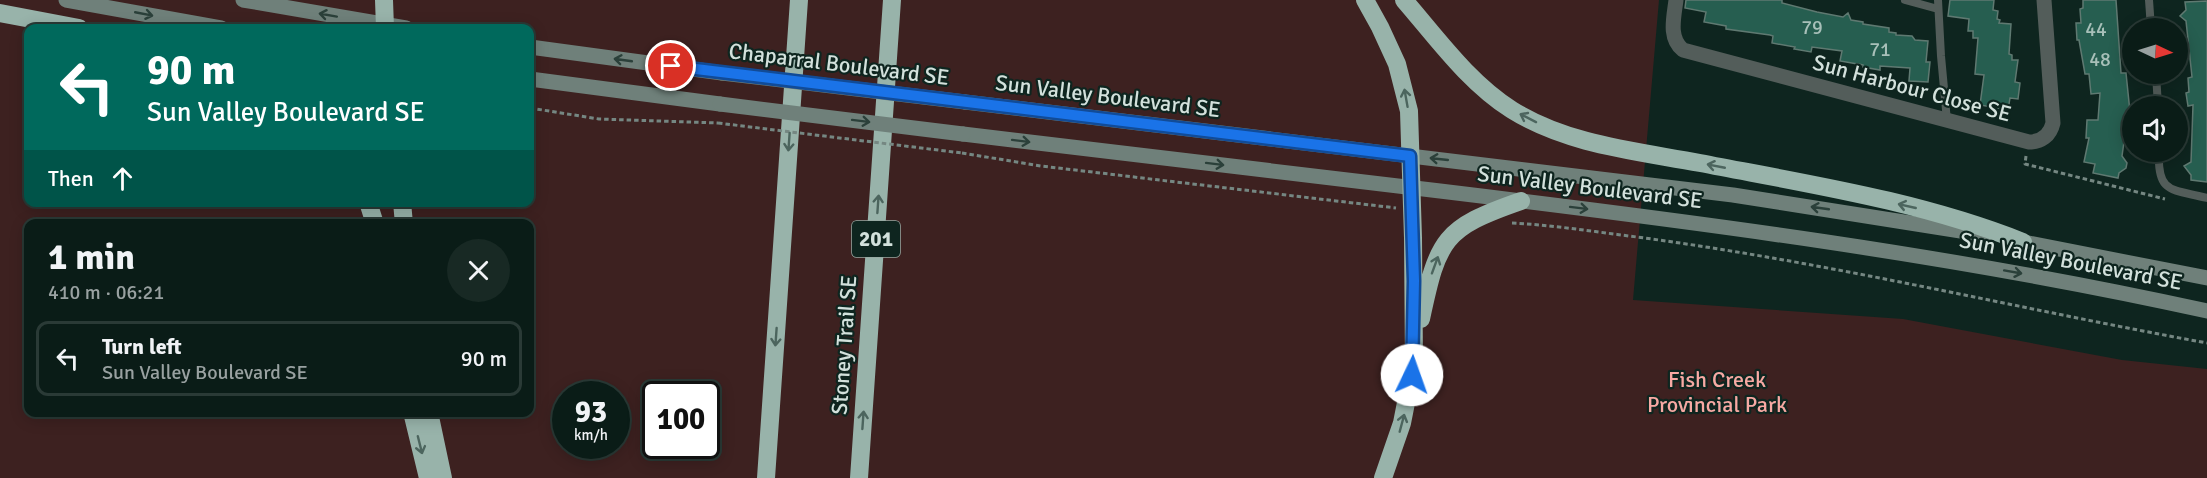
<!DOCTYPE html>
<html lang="en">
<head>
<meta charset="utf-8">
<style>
	:root { --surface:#0a1c17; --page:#182924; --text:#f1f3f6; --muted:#99a1a1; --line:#2a3a36 }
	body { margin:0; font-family:Signika,sans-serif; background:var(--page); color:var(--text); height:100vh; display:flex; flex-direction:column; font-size:22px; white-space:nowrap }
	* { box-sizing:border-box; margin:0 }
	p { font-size:20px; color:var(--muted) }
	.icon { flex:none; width:33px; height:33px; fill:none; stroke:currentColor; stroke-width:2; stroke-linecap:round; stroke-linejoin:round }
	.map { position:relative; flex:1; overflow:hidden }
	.side { position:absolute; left:24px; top:219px; width:510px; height:198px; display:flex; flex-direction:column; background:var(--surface); border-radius:12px; box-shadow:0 3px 15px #0003,0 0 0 2px var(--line) }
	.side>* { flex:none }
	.banner { position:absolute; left:24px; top:24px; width:510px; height:183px; border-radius:12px; box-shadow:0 3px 15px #0003,0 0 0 2px var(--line); background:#00695c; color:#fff; overflow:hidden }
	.needle { width:39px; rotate:94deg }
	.controls { position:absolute; left:2122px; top:18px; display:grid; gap:12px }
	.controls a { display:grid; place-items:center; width:66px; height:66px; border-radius:50%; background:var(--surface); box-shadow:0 3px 15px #0003,0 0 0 2px var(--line); font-size:30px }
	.speed { position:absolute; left:552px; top:381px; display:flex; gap:12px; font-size:30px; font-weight:700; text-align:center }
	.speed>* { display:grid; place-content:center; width:78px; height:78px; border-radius:50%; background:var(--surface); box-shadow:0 3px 15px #0003,0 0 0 2px var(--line); line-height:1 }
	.speed small { font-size:15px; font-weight:400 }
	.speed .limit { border:3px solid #111; border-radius:9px; background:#fff; color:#111 }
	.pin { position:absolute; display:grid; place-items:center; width:51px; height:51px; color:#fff; margin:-26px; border:3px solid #fff; border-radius:50%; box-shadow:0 2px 6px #0007 }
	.me { position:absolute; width:66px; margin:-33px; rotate:3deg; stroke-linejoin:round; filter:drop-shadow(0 0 4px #0008) }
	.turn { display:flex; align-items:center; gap:21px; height:126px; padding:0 24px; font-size:27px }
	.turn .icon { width:78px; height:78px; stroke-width:2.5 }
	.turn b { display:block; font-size:42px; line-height:51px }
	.then { display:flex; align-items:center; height:57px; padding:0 24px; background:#0003; gap:12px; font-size:22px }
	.round { display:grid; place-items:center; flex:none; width:63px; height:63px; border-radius:32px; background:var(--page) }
	.headline { display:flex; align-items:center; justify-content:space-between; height:102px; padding:0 24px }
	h1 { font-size:36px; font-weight:700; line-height:45px }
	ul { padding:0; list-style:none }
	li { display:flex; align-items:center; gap:18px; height:75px; margin:0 12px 9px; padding:0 12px; border:3px solid var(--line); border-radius:12px }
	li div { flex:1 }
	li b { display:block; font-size:22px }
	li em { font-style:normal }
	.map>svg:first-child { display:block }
	.green { fill:#3d2120; fill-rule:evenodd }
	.building { fill:#265e50; stroke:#5f7971; stroke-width:1.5 }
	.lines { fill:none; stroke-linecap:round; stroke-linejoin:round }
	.path { stroke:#758782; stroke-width:3; stroke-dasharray:4.5 3; stroke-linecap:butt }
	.service { stroke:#535d5a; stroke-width:8 }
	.minor { stroke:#535d5a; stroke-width:15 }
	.secondary { stroke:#6f807a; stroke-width:15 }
	.motorway { stroke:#98b3aa; stroke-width:18 }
	.path-bridge { stroke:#758782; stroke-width:3; stroke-dasharray:4.5 3; stroke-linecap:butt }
	.secondary-bridge { stroke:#6f807a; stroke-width:15 }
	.oneway { stroke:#2b403a }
	.oneway2 { stroke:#4c655e }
	.route-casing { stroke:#114b97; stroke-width:15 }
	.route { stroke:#1a73e8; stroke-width:10 }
	.labels { text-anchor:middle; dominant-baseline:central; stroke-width:4.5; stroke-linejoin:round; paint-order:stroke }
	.number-label { font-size:20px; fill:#a8c0b9 }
	.shield { fill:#0e251f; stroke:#98a9a3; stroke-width:1.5 }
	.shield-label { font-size:21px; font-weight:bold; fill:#d3e1dc }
	.street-label { font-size:22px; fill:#d3e1dc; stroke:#0e251f }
	.park-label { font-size:22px; fill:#f7a9a3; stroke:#0e251f }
</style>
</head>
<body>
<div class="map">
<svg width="2207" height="478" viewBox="0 0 2207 478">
	<rect width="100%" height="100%" fill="#0e251f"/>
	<!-- green -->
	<path class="green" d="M0,0H1659L1633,300L1903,319L2122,360L2207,369V478H0ZM28,28H530V202H28ZM28,224H530V412H28ZM566,394H616V446H566ZM656,394H706V446H656Z"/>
	<!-- building -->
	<path class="building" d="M1686,0H1782V3L1817,12L1843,17L1848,13L1851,20L1863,22V24L1889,28V32L1896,33V35L1912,36L1915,40L1928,41L1926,62H1930L1928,82L1909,81L1910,68L1880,66V70L1863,67V65L1840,61L1842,51L1812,47L1811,52L1794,49L1795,47L1772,43L1773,36L1770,35L1726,29V26L1704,22L1706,12L1685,8Z
		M1950,0H1994L1993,10L1998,11L1997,19L2000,20L1999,23L2011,24L2009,54L2012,55V60H2018L2015,82L2020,83L2018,99L2010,98L2008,110L1980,105L1984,75L1975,74L1978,38H1973V31H1968L1969,19L1948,16Z
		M2083,0H2116L2121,73H2126L2130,112H2132L2131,128H2126L2122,156L2127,163L2126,168L2119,173L2118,178L2093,173L2095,164L2084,162L2089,138H2086L2087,120H2098L2100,93L2091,94L2089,74H2085L2079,40H2077L2076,23H2081L2080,9L2083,8Z
		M2207,1V182L2191,180V175L2184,166L2191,162L2193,105L2188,106L2186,93L2189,92L2188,78L2192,77L2186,21L2180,16L2186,10L2185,2Z"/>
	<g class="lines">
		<!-- path -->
		<path class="path" d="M530,108L599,119L718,123
			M962,153L1041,166L1396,208
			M2026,156L2025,164L2165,199
			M1512,223C1551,225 1590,231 1629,236C1824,261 2014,308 2207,343"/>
		<!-- service -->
		<path class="service" d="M1905,0L1938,9
			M1938,0L1941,56L1947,121
			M2149,0L2151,28
			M2156,74L2158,106
			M2159,152C2157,194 2172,189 2207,198"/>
		<!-- minor -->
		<path class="minor" d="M1676,0C1674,17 1668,38 1683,50L2029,142C2041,142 2050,136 2053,123L2044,0"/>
		<!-- secondary -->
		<path class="secondary" d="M66,0L221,28
			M243,0L406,28
			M530,47L722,73
			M530,79L720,104
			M965,102L1733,195L1986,235
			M963,134C1122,153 1281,172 1440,191C1697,222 1954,255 2207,311
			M2013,240L2207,278"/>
		<!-- motorway -->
		<path class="motorway" d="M384,0L385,28
			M1365,0L1380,27L1397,64L1409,111L1413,238L1414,363
			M1404,0C1437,38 1468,82 1512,110C1568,145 1637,151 1700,163C1808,184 1920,201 2023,242
			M0,13L79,28
			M368,202L375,224
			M402,202L404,224
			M1421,319C1438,239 1443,228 1521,201
			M412,412L428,478
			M429,412L443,478
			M766,478L799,0
			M859,478L892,0
			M1383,478L1402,423L1416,352"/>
		<!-- path-bridge -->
		<path class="path-bridge" d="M718,123L962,153"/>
		<!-- secondary-bridge -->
		<path class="secondary-bridge" d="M722,73L965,102
			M720,104L963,134"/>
	</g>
	<!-- one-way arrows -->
	<defs><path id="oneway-shaft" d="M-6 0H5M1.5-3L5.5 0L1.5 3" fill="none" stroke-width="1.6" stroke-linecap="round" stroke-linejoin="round" transform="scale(1.5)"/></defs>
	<g class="oneway">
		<use href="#oneway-shaft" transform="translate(144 14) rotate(11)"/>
		<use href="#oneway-shaft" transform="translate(328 15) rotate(-170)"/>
		<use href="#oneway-shaft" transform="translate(623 60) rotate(-172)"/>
		<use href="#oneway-shaft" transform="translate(861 121) rotate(7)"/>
		<use href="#oneway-shaft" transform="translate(1021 141) rotate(7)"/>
		<use href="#oneway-shaft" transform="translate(1439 159) rotate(-174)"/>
		<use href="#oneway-shaft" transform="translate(1215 164) rotate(7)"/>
		<use href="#oneway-shaft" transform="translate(1579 208) rotate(7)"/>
		<use href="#oneway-shaft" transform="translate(1820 208) rotate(-172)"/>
		<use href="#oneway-shaft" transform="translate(2013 272) rotate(10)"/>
	</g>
	<g class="oneway2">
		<use href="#oneway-shaft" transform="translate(1406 98) rotate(-100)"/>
		<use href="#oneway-shaft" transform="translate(1528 118) rotate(-153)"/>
		<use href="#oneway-shaft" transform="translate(789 142) rotate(94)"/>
		<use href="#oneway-shaft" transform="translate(1716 166) rotate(-169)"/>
		<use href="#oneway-shaft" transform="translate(878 204) rotate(-86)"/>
		<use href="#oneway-shaft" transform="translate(1907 206) rotate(-167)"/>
		<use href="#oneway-shaft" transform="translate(1435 265) rotate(-70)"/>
		<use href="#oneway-shaft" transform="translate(776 337) rotate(94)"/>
		<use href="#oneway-shaft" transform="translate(863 420) rotate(-86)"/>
		<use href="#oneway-shaft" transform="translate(1402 423) rotate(-75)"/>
		<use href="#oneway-shaft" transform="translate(420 445) rotate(76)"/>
	</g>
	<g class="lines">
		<defs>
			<path id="route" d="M671,66L1410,156L1414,281L1412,375"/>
		</defs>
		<!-- route casing -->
		<use href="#route" class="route-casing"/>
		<!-- route -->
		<use href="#route" class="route"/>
	</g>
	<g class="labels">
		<!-- number labels -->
		<g class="number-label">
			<text x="1812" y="27">79</text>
			<text x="2096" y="29">44</text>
			<text x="1880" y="49">71</text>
			<text x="2100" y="59">48</text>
		</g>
		<!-- shield labels -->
		<rect class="shield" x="852" y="221" width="48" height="36" rx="4.5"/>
		<g class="shield-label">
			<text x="876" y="239">201</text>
		</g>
		<!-- street labels -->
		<g class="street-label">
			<text transform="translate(839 64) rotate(7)">Chaparral Boulevard SE</text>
			<text transform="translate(1912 88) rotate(15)">Sun Harbour Close SE</text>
			<text transform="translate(1108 96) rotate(7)">Sun Valley Boulevard SE</text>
			<text transform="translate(1590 187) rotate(7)">Sun Valley Boulevard SE</text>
			<text transform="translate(2071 261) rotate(11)">Sun Valley Boulevard SE</text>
			<text transform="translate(844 345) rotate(-86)">Stoney Trail SE</text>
		</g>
		<!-- park labels -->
		<g class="park-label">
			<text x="1717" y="379">Fish Creek<tspan x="1717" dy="25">Provincial Park</tspan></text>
		</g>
	</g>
</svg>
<div class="controls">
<a><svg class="needle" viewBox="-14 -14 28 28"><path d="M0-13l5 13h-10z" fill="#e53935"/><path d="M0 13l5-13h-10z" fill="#99a1a1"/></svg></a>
<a><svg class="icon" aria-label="sound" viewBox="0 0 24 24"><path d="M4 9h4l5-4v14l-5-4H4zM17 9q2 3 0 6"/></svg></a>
</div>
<div class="speed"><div>93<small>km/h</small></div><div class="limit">100</div></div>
<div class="pin" style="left:671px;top:66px;background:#d93025"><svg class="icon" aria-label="arrive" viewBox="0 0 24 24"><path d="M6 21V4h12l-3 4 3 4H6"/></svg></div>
<svg class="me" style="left:1412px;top:375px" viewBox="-20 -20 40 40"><circle r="19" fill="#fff"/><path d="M0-13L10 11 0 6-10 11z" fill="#1a73e8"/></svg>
<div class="banner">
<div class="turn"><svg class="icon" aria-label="left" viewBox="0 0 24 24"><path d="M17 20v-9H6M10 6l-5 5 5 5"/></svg><div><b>90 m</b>Sun Valley Boulevard SE</div></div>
<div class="then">Then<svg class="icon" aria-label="ahead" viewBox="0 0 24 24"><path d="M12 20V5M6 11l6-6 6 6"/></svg></div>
</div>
<section class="side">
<div class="headline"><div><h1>1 min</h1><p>410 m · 06:21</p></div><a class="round"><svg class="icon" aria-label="close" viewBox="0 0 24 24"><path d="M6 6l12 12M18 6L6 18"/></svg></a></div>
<ul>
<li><svg class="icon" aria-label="left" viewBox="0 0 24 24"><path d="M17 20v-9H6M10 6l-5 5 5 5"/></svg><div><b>Turn left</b><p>Sun Valley Boulevard SE</p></div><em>90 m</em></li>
</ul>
</section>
</div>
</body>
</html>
